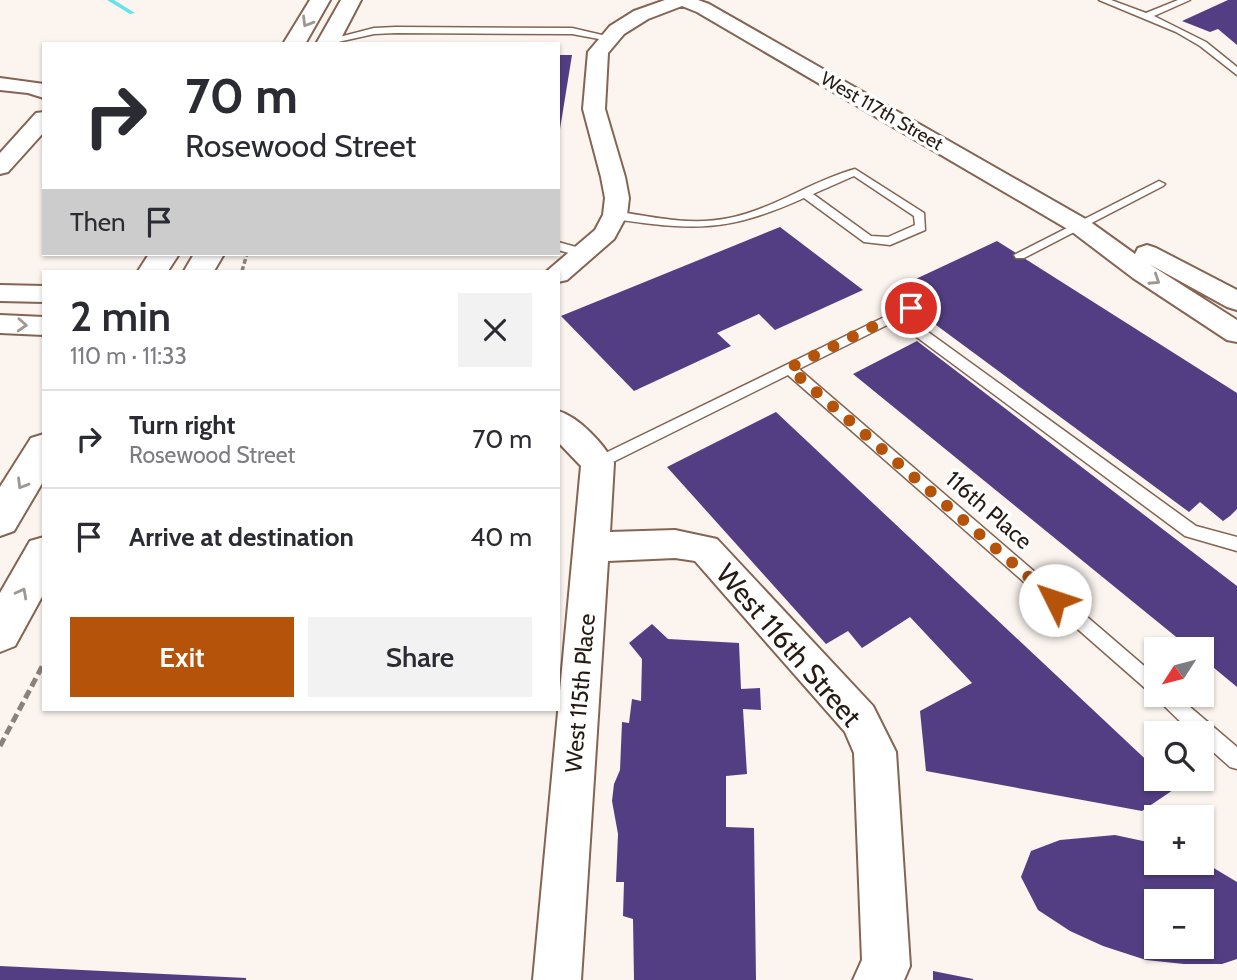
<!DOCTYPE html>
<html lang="en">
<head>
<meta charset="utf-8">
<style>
	:root { --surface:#fff; --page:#f2f2f3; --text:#2b2b33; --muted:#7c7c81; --line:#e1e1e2; --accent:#b45309 }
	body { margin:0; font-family:Cabin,sans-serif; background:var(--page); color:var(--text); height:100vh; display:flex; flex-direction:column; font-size:26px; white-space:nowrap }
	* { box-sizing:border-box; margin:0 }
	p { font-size:23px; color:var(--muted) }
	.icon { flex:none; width:38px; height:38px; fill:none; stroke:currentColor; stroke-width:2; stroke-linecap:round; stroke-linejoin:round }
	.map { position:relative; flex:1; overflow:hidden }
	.drawer { position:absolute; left:42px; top:270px; width:518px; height:441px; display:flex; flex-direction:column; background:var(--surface); border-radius:0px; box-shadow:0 2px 5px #0004 }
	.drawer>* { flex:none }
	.banner { position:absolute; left:42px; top:42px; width:518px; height:214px; border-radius:0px; box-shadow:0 2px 5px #0004; background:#fff; color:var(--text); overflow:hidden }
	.needle { width:46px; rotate:234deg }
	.controls { position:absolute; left:1144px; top:637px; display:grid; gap:14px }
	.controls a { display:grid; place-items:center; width:70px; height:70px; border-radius:0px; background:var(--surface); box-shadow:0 2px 5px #0004; font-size:35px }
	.pin { position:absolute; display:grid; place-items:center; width:60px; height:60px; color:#fff; margin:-30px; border:4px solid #fff; border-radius:50%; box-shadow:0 2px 7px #0007 }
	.me { position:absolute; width:77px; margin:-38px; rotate:311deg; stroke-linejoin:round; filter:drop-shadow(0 0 5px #0008) }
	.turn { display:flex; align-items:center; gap:24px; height:147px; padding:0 28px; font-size:32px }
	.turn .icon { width:91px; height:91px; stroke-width:2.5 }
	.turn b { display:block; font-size:49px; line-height:60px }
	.then { display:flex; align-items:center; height:66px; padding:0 28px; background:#0003; gap:14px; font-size:26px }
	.round { display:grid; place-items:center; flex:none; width:74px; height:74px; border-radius:0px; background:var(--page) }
	.headline { display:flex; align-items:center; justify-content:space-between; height:119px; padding:0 28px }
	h1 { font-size:42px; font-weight:600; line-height:52px }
	.cta { display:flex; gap:14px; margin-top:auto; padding:14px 28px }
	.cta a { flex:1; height:80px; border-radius:0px; background:var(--accent); color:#fff; font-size:28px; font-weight:600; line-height:80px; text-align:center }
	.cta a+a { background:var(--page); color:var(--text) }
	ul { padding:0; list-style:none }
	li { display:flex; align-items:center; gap:21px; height:98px; padding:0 28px; border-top:2px solid var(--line) }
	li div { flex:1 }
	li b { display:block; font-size:26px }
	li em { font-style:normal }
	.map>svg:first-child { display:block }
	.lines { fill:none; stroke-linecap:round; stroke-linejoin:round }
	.stream { fill:#64e4ea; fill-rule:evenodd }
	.building { fill:#533e83; fill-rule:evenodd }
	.service-casing { stroke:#846452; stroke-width:3 }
	.minor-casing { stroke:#846452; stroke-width:4 }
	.tertiary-casing { stroke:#846452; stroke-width:4 }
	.path-far1 { stroke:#8b817b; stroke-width:3.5; stroke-dasharray:5 2.5; stroke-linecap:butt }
	.path { stroke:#8b817b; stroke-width:5; stroke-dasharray:9 4.5; stroke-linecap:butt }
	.service { fill:#fff; fill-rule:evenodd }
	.minor { fill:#fff; fill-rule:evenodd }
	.tertiary { fill:#fff; fill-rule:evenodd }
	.oneway { stroke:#9e9895 }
	.route { stroke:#b45309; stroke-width:12; stroke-dasharray:0 21.6 }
	.labels { text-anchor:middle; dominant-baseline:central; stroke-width:7; stroke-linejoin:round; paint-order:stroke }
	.far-street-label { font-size:19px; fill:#271a13; stroke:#fff }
	.street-label { font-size:23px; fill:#271a13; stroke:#fff }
	.near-street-label { font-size:28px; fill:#271a13; stroke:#fff }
</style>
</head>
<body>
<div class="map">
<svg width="1237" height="980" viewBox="0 0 1237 980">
	<rect width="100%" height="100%" fill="#fbf4ef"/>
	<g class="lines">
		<!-- stream -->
		<path class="stream" d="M107,0H114L135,13L130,14Z"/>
	</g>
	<!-- building -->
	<path class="building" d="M1228,0H1237V45L1218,29L1210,32L1182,21Z
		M558,55H572L560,129H558Z
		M780,227L863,290L775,330L759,314L717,333L731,346L634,391L561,316Z
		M997,241L1237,393V509L1230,516L1223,521L1200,502L1189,512L890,291Z
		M917,341L1237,586V687L1202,658V649H1191L853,374Z
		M776,412L1157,770V779H1166L1176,788L1142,811L926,771L920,711L972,683L910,617L862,648L848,631L826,644L667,467Z
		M652,624L668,639L739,643L741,689L760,688L761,710L743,709L747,774L726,776V827L754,828L756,980H634L633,919L623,916L624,882H616L618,834L612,801L614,784L620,770L622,722L629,723L632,699L641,701L642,659L629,643Z
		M1115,835L1157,844V863H1202V861L1237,882V959L1222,964H1184L1146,960L1103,946L1070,931L1038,910L1021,877L1031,851L1060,840ZM1157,901H1202V947H1157Z
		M0,966L246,978V980H0Z
		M933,971L973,979V980H933Z"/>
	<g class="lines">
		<defs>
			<path id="service" d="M1099,0H1111L1146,13L1178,0H1190L1154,16L1206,42L1237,67V75L1200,46L1176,32Z
				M396,27L572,28L615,38L610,41L572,34L396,33L374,34L329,44L324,41L374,28Z
				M855,169L924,213L925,230L890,245L864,242L804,198C728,232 696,231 615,219L609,215L615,211C652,217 691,226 729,218C774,209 811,181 855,169ZM854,176L914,216L915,225L888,237L871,236L813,194Z
				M1159,181L1165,184L1163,186L1024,258H1016L1014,255Z
				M558,242L587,250L589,253L583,257L558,250Z
				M911,304L918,308L906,316L1196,526L1237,537V551L1185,536L895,321L799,369L1157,677V695H1176L1237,747V769L1230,767L1202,742V733H1192L1154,696L788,375L603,467H593L590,463L593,459Z"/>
			<path id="minor" d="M665,0H698L709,4L1089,221L1135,254L1138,248L1147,245L1156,248L1237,290V310L1227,307L1149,264L1237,320V342L1227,340L1133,278L1071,231L697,12L682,6L648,19L624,34L608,53L605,109L625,177L629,198L627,215L614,239L567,280L558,282V271H547L595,230L603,215L605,198L601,177L583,109L588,52L610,26L634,11Z
				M0,78L44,84V98L28,93L0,90Z
				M44,112V132L8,172L0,174V153L36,113Z
				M0,285L44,286V302L0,301Z
				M0,315L44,317V335L0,333Z
				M558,411C579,417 604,444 614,463L610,532L675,530L717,539L873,706L896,752L910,966L904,980H853L862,960L854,753L845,732L695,561L675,558L608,561L581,980H533L581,466L558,442Z"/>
			<path id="tertiary" d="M310,0H330L305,44H283Z
				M341,0H361L338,44H316Z
				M149,254H179L168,271H138Z
				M194,254H224L214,271H184Z
				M44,434V480L14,531L0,536V487L31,438Z
				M44,537V593L15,646L0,652V593L30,541Z"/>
		</defs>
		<!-- service casing -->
		<use href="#service" class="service-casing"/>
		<!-- minor casing -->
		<use href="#minor" class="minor-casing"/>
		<!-- tertiary casing -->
		<use href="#tertiary" class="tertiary-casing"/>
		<!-- path-far1 -->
		<path class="path-far1" d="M242,271L247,254"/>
		<!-- path -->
		<path class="path" d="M0,746L44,663"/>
		<!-- service -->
		<use href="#service" class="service"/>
		<!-- minor -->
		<use href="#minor" class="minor"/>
		<!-- tertiary -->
		<use href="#tertiary" class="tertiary"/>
	</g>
	<!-- one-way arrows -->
	<defs><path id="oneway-chevron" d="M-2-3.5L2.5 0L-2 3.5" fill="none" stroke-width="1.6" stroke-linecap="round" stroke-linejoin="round" transform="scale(1.75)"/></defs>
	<g class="oneway">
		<use href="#oneway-chevron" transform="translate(307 22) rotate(121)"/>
		<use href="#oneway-chevron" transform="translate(1155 280) rotate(33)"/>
		<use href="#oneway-chevron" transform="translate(22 325) rotate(3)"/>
		<use href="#oneway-chevron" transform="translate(22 484) rotate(121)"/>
		<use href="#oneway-chevron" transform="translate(22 593) rotate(-62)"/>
	</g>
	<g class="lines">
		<!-- route -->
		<path class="route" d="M911,308L789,368L1055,600"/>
	</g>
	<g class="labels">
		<!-- far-street labels -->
		<g class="far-street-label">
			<text transform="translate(882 111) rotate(30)">West 117th Street</text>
		</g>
		<!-- street labels -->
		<g class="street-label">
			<text transform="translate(989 510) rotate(41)">116th Place</text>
			<text transform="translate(580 693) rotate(-85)">West 115th Place</text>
		</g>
		<!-- near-street labels -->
		<g class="near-street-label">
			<text transform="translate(789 645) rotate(49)">West 116th Street</text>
		</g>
	</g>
</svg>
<div class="controls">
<a><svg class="needle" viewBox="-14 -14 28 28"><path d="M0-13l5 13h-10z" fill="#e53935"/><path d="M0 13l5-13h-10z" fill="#7c7c81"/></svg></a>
<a><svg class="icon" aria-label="search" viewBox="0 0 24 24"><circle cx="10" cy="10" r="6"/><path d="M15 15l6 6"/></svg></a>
<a>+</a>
<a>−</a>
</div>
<div class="pin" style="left:911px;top:308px;background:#d93025"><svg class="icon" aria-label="arrive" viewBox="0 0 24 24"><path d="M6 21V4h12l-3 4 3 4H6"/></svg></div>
<svg class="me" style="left:1055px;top:600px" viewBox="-20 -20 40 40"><circle r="19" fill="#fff"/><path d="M0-13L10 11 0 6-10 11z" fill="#b45309"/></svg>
<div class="banner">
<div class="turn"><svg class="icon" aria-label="right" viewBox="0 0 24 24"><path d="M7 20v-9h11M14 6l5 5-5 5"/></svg><div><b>70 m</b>Rosewood Street</div></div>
<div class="then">Then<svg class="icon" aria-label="arrive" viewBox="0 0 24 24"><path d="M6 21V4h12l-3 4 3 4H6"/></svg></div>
</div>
<section class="drawer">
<div class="headline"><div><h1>2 min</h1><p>110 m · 11:33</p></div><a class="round"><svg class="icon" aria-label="close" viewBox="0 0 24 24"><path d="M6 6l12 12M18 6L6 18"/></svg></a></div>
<ul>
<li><svg class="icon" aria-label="right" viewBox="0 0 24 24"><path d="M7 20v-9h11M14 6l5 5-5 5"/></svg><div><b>Turn right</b><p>Rosewood Street</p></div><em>70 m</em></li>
<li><svg class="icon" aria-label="arrive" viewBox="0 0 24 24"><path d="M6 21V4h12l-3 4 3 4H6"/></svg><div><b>Arrive at destination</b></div><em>40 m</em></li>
</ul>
<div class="cta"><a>Exit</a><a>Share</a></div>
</section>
</div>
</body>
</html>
